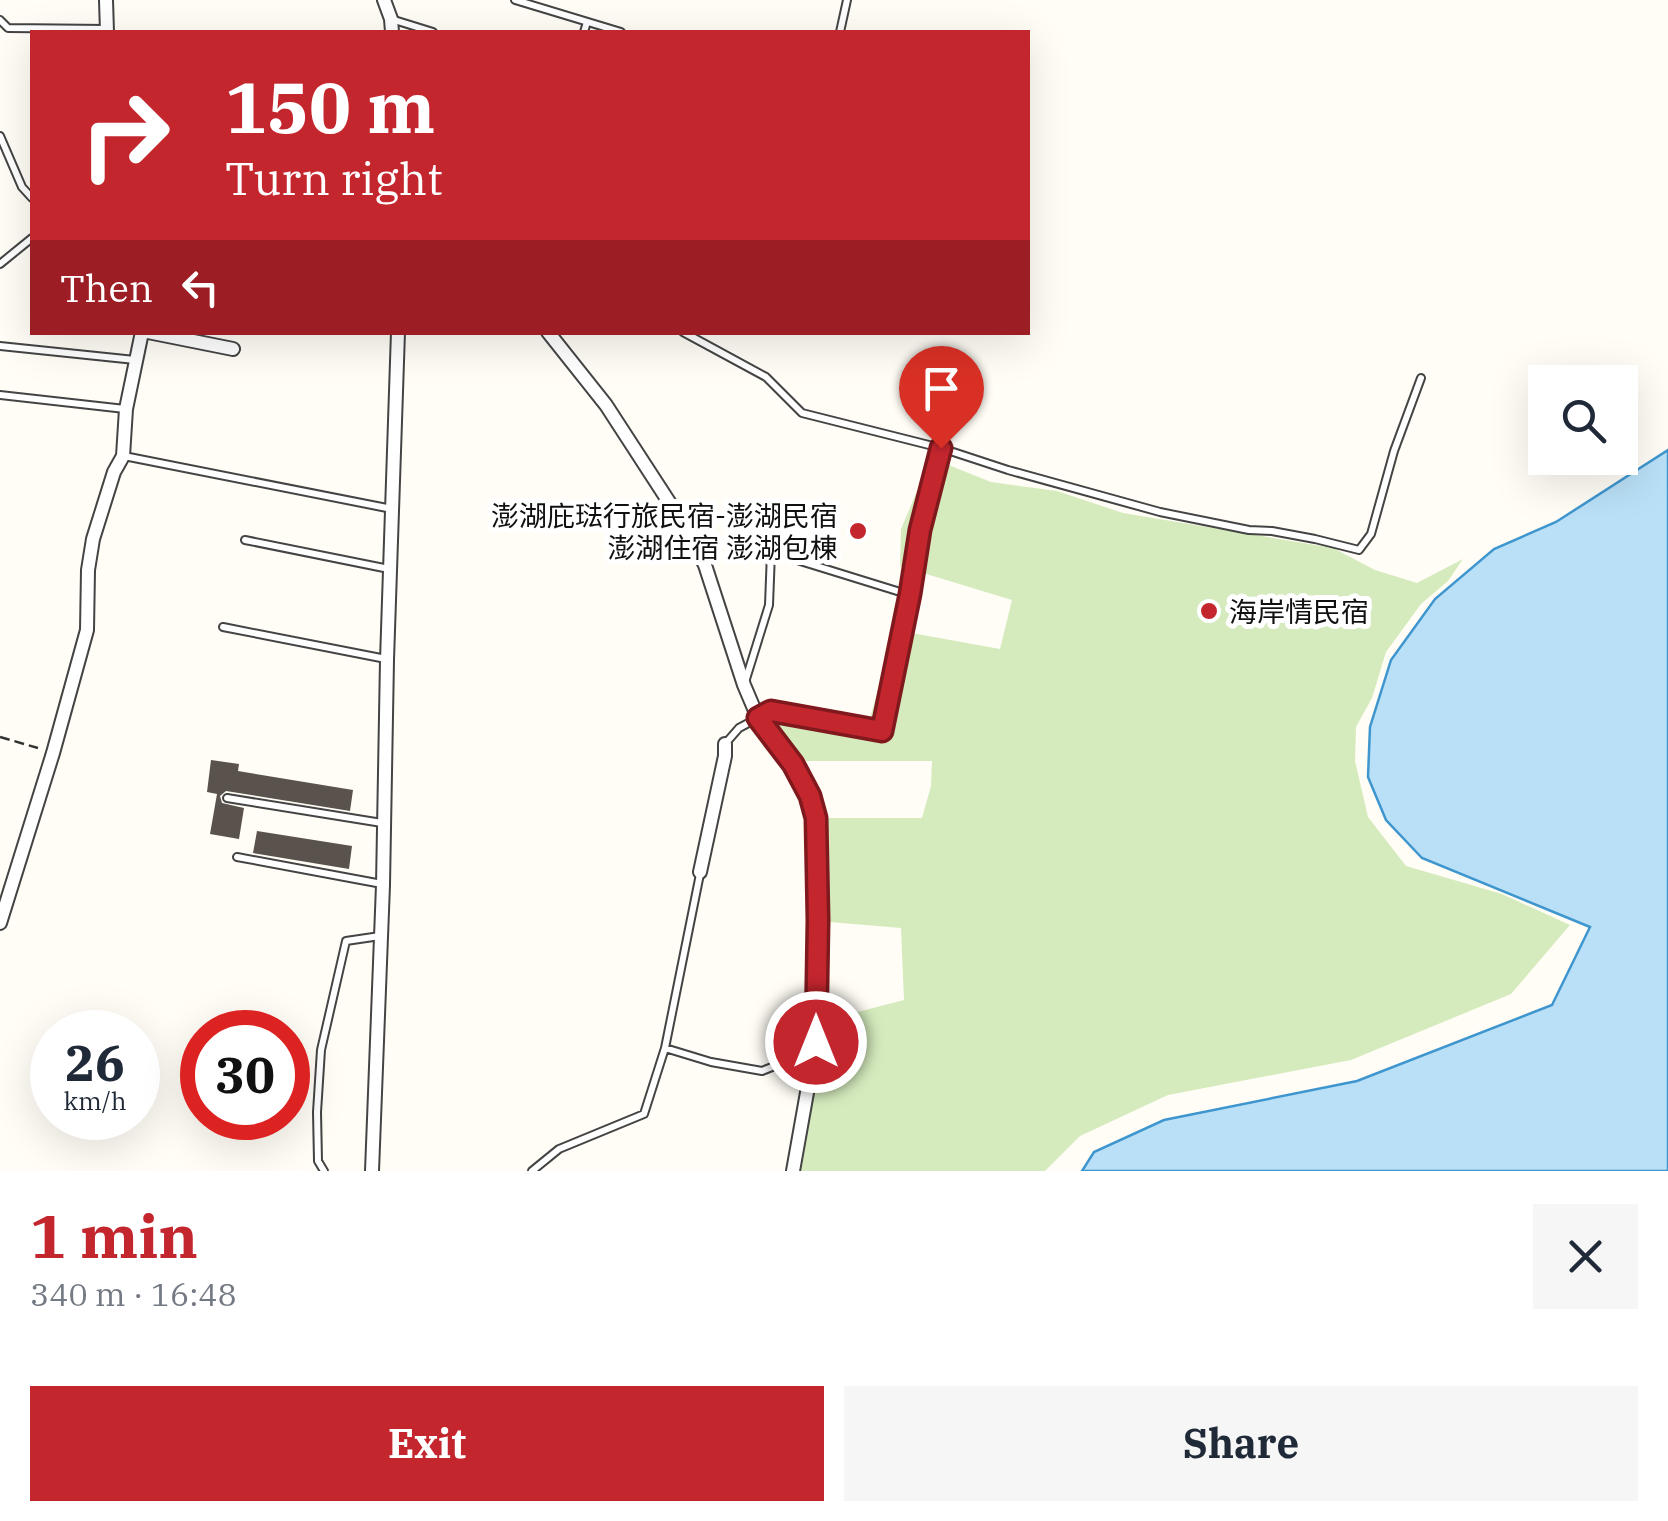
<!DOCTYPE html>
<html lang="en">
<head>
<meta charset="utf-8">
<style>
	:root { --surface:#fff; --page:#f6f6f7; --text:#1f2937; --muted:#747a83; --accent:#c4262e }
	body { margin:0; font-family:"IBM Plex Serif","Noto Sans TC",serif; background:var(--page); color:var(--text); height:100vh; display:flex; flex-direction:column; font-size:38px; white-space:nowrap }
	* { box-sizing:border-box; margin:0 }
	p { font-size:32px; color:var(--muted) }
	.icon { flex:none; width:55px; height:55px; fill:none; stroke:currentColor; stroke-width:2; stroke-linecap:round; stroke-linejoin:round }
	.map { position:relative; height:1171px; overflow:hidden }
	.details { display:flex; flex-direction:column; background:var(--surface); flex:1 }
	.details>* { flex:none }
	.hud { position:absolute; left:30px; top:30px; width:1000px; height:305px; border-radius:0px; box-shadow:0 10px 40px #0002; background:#c4262e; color:#fff; overflow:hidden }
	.fabs { position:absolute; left:1528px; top:365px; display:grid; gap:20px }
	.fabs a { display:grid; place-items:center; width:110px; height:110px; border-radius:0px; background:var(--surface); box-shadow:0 10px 40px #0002; font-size:50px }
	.speed { position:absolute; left:30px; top:1010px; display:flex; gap:20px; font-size:50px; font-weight:700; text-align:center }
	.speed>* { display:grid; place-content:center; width:130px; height:130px; border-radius:50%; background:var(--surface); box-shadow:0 10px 40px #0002; line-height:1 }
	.speed small { font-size:25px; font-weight:400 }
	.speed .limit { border:15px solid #d22; background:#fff; color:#111 }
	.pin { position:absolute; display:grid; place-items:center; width:85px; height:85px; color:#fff; margin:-102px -42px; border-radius:50% 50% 50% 0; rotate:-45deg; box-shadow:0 0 10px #0007 }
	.pin .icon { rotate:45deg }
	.me { position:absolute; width:110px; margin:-55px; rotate:0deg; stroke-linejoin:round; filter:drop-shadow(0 0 8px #0008) }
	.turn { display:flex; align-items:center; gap:35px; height:210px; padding:0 30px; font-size:45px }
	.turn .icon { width:130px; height:130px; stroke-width:2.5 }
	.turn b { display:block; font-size:70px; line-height:85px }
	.then { display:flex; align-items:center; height:95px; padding:0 30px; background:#0003; gap:20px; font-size:38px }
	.round { display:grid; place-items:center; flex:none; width:105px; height:105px; border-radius:0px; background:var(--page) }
	.overview { display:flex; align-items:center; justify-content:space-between; height:170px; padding:0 30px }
	h1 { font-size:60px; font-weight:800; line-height:75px; color:var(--accent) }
	.button { display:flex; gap:20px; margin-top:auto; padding:20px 30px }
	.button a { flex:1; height:115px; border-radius:0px; background:var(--accent); color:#fff; font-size:40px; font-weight:800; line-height:115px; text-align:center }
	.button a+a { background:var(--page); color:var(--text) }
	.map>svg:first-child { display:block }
	.green { fill:#d5ebbd }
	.water { fill:#b9e0f7; stroke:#3f96cf; stroke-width:2.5 }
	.building { fill:#5a524d }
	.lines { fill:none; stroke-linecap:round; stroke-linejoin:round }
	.service-casing { stroke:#444; stroke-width:10 }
	.minor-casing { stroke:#444; stroke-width:16 }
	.path { stroke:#333; stroke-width:2.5; stroke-dasharray:10 5; stroke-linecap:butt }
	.service { stroke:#fff; stroke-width:6 }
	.minor { stroke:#fff; stroke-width:12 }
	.route-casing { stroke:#7f191e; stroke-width:25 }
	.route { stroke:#c4262e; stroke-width:18 }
	.poi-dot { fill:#c4262e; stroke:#fff; stroke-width:4 }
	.labels { text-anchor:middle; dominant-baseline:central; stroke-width:10; stroke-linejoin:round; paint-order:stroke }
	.poi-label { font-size:28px; fill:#111; stroke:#fff; text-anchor:end }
</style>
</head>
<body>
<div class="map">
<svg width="1668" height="1171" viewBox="0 0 1668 1171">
	<rect width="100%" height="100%" fill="#fffdf5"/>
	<!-- green -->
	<path class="green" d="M931,458L991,482L1057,491L1123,513L1333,548L1375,570L1417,583L1463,559L1448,581L1421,604L1386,652L1372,698L1356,727L1355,761L1368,817L1406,866L1502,894L1570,925L1511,994L1351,1060L1168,1095L1080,1136L1045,1171H791L815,1023L904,1000L901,928L818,921L816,818H922L931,786L932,761H799L758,702L863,720L870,718L895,630L1000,649L1012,600L900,566L901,529Z"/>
	<!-- water -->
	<path class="water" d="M1668,450V1171H1082L1094,1152L1164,1120L1357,1081L1552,1005L1590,927L1422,858L1386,820L1368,777L1370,727L1391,660L1435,599L1494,549L1556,522Z"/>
	<!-- building -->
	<path class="building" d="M211,760L239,764L238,771L353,790L350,811L226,791L220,796L222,803L244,808L239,839L210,834L217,794L207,792Z
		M257,831L352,846L349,869L253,853Z"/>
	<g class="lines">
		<defs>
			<path id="service" d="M515,0L621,32
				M391,19L433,32
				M0,20L8,28L106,29
				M584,32L587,22
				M840,32L847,0
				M0,136L22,187L32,198
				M0,264L32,238
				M683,332L766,377L802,413L941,448L1008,470L1160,512L1249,530L1272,531L1315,539L1359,550L1371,534L1394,451L1421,378
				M0,346L135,360
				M0,395L125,409
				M124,456L392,509
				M245,540L389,569
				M223,627L386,659
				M746,679L769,605L771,552L910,595
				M725,744L739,728L771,711L882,731L910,595L920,530L941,448
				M227,798L382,823
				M237,857L382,884
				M665,1048L700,874
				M324,1171L318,1161L317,1112L321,1050L346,941L380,936
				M532,1171L559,1149L644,1114L665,1048L711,1062L762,1071L787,1061L813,1044"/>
			<path id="minor" d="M106,0L107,32
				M384,0L391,19L392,32
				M148,332L233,349
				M548,332L606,405L682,522L705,565L744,685L758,718L793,764L810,796L816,818L818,921L816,1042L793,1171
				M700,872L725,756V744
				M0,923L53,753L87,630L88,570L93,539L114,472L123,456L126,409L142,332
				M372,1171L383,885L387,660L398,332"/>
		</defs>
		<!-- service casing -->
		<use href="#service" class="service-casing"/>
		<!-- minor casing -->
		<use href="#minor" class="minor-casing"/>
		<!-- path -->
		<path class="path" d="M0,737L38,748"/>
		<!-- service -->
		<use href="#service" class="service"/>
		<!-- minor -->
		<use href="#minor" class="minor"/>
	</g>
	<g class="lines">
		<defs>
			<path id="route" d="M816,1042L818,920L816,818L810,796L793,764L758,718L771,711L882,731L910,594L920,530L941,448"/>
		</defs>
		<!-- route casing -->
		<use href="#route" class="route-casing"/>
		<!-- route -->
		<use href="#route" class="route"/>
	</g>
	<!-- markers -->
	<g class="poi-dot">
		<circle cx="858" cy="531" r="10"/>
		<circle cx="1209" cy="611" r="10"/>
	</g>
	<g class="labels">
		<!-- poi labels -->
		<g class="poi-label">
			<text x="838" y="515">澎湖庇琺行旅民宿-澎湖民宿<tspan x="838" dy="32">澎湖住宿 澎湖包棟</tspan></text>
			<text x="1229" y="611" text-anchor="start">海岸情民宿</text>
		</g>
	</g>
</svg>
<div class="fabs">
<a><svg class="icon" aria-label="search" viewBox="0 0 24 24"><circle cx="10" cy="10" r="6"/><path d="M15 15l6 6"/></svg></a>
</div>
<div class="speed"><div>26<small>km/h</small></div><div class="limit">30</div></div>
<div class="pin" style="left:941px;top:448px;background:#d93025"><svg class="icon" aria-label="arrive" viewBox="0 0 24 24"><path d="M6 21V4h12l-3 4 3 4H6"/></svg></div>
<svg class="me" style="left:816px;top:1042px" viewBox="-20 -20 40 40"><circle r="17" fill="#c4262e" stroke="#fff" stroke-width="3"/><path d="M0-11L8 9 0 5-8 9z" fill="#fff"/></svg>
<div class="hud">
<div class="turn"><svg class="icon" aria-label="right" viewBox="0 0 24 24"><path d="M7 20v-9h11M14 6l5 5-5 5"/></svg><div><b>150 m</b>Turn right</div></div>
<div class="then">Then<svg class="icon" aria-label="left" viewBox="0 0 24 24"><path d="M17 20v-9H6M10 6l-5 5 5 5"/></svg></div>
</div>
</div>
<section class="details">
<div class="overview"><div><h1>1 min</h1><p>340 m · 16:48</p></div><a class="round"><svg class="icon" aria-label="close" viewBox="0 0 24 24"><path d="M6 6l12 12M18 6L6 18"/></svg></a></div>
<div class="button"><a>Exit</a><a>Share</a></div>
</section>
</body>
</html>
